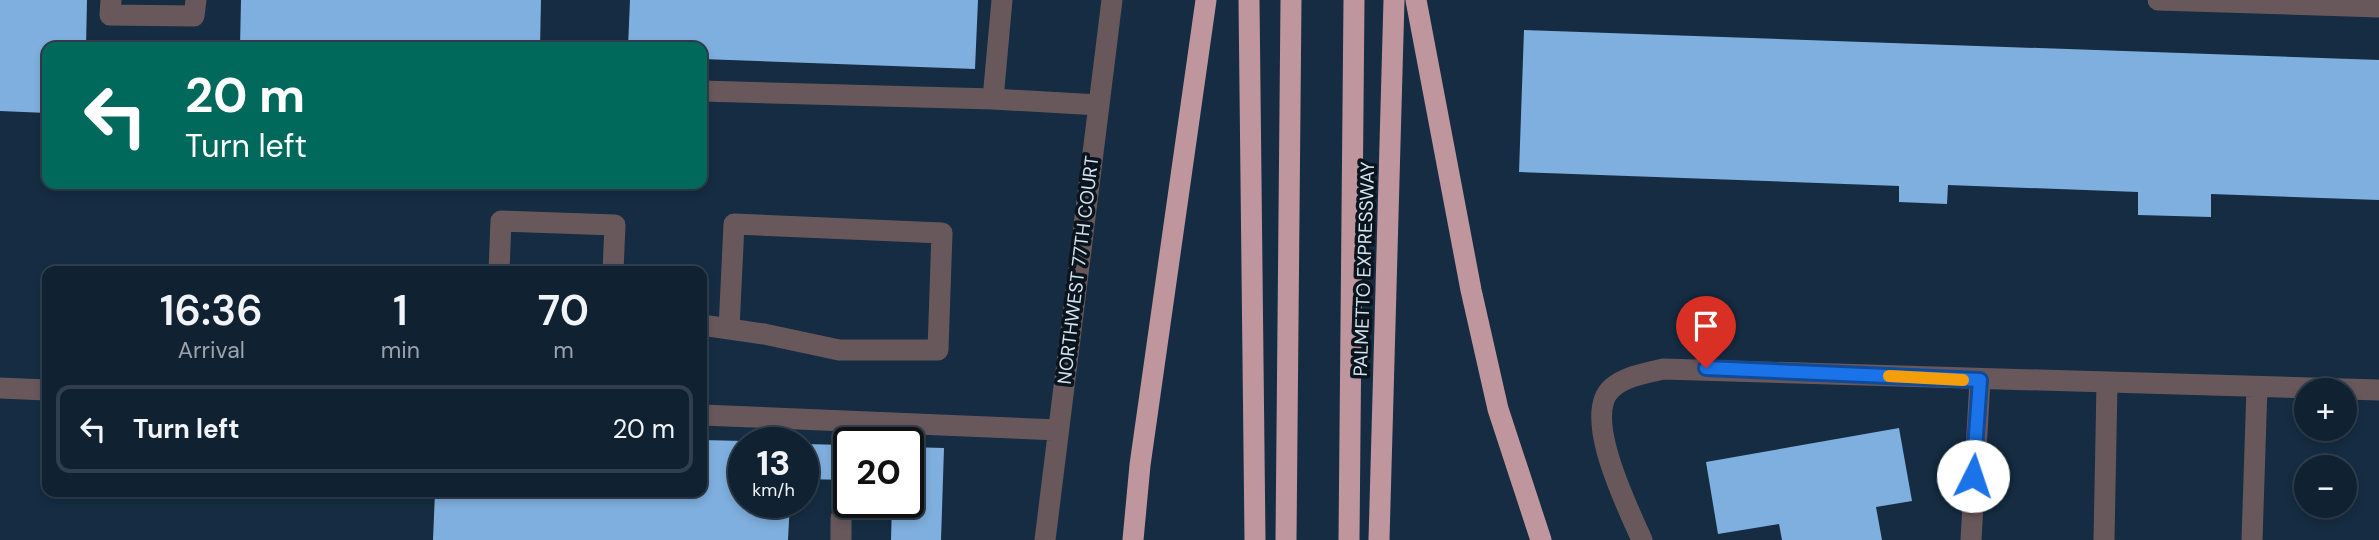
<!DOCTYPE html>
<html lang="en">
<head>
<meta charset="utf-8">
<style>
	:root { --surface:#102132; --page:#1e2e3e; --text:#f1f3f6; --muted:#9ca3ac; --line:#303e4d }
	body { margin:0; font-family:"DM Sans",sans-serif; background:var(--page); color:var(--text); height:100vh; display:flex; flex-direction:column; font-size:26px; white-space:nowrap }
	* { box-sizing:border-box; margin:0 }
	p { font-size:23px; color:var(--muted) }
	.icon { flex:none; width:38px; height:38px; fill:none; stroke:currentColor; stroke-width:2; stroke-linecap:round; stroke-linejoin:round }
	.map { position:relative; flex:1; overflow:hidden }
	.sheet { position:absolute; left:42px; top:266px; width:665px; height:231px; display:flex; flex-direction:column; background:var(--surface); border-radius:14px; box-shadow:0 4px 10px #0003,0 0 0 2px var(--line) }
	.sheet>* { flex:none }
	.banner { position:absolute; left:42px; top:42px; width:665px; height:147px; border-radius:14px; box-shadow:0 4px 10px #0003,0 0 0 2px var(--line); background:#00695c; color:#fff; overflow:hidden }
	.tools { position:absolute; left:2294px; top:378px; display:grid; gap:14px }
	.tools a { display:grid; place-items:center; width:63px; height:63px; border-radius:50%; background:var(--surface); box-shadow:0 4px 10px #0003,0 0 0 2px var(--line); font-size:35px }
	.speed { position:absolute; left:728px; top:427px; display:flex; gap:14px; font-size:35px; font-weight:700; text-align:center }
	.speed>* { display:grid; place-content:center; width:91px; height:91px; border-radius:50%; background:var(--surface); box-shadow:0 4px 10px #0003,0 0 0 2px var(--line); line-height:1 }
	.speed small { font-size:18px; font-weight:400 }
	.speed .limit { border:4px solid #111; border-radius:10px; background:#fff; color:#111 }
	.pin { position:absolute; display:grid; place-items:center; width:60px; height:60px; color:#fff; margin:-72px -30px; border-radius:50% 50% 50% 0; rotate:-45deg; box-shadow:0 0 7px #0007 }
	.pin .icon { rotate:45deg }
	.me { position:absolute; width:77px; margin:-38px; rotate:4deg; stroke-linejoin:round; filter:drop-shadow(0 0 5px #0008) }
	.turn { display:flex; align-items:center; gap:24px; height:147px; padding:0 28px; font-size:32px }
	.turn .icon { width:91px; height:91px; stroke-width:2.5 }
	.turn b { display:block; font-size:49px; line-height:60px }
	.eta { display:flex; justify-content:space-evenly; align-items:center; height:119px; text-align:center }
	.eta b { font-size:42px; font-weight:600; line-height:49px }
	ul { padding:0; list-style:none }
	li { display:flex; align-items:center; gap:21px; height:88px; margin:0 14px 10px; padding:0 14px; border:4px solid var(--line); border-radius:14px }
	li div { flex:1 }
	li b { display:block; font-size:26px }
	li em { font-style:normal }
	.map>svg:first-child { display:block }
	.building { fill:#7fafde }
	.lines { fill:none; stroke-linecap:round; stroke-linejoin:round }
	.minor { stroke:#69585b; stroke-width:21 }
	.highway { stroke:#bf969d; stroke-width:21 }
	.route-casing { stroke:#114b97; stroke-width:18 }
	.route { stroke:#1a73e8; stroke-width:12 }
	.slow { stroke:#f59e0b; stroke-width:12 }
	.labels { text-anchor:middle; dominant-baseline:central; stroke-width:7; stroke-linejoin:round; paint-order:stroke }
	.street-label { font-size:19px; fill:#d6e4f2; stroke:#0a141d }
</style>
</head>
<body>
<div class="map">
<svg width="2379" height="540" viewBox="0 0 2379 540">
	<rect width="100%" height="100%" fill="#152c42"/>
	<!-- building -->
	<path class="building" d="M0,0H87L86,47H47V113L0,111Z
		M241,0H541L540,47H240Z
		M630,0H978L975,69L702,59V47H628Z
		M1524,30L2379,60V200L2211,194V217L2138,215V192L1948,185L1947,204L1899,202V186L1519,172Z
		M1899,428L1912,501L1876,507L1882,540H1782L1779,524L1718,534L1706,462Z
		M702,440L744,441V502H790L788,540H433L435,492H702Z
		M803,444L849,445V480L803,479Z
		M908,447L944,448L941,540H891L892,502H908Z"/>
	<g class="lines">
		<!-- minor -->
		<path class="minor" d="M111,0L110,15L194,16L196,0
			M1002,0L993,99L1099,105
			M2158,0L2379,7
			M702,91L993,99
			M499,271L501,221L615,225L613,271
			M702,325L764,334L839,350H938L942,233L734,224L729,329
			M0,388L47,390
			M702,415L1058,430
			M841,540V518
			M1045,540L1112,0
			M1642,540C1628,508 1581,415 1612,388C1626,376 1646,373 1663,369L2379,390
			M1971,540L1980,380
			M2104,540L2107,384
			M2252,540L2257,387"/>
		<!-- highway -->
		<path class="highway" d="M1249,0L1255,540
			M1416,0L1471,290L1498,409L1541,540
			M1133,540L1140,465L1206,0
			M1286,540L1291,0
			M1349,540L1354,0
			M1379,540L1394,0"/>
	</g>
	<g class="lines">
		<defs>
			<path id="route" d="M1706,368L1980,380L1973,476"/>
		</defs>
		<!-- route casing -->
		<use href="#route" class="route-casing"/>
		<!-- route -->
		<use href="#route" class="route"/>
		<!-- slow -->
		<path class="slow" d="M1889,376L1963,380"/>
	</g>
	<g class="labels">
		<!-- street labels -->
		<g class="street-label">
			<text transform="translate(1364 269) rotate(-88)">PALMETTO EXPRESSWAY</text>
			<text transform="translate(1078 270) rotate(-83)">NORTHWEST 77TH COURT</text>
		</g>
	</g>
</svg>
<div class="tools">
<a>+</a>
<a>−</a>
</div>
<div class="speed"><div>13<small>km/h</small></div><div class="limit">20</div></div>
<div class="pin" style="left:1706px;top:368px;background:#d93025"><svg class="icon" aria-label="arrive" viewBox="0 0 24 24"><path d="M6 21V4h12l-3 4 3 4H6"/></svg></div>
<svg class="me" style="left:1973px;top:476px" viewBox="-20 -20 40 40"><circle r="19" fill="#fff"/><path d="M0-13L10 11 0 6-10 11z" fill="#1a73e8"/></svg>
<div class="banner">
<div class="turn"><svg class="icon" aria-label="left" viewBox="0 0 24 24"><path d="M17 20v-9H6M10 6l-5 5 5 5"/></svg><div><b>20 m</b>Turn left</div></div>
</div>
<section class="sheet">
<div class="eta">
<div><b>16:36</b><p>Arrival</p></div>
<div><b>1</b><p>min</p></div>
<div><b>70</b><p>m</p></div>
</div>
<ul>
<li><svg class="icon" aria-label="left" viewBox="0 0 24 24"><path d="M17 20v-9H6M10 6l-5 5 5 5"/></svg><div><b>Turn left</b></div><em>20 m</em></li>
</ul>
</section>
</div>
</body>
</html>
